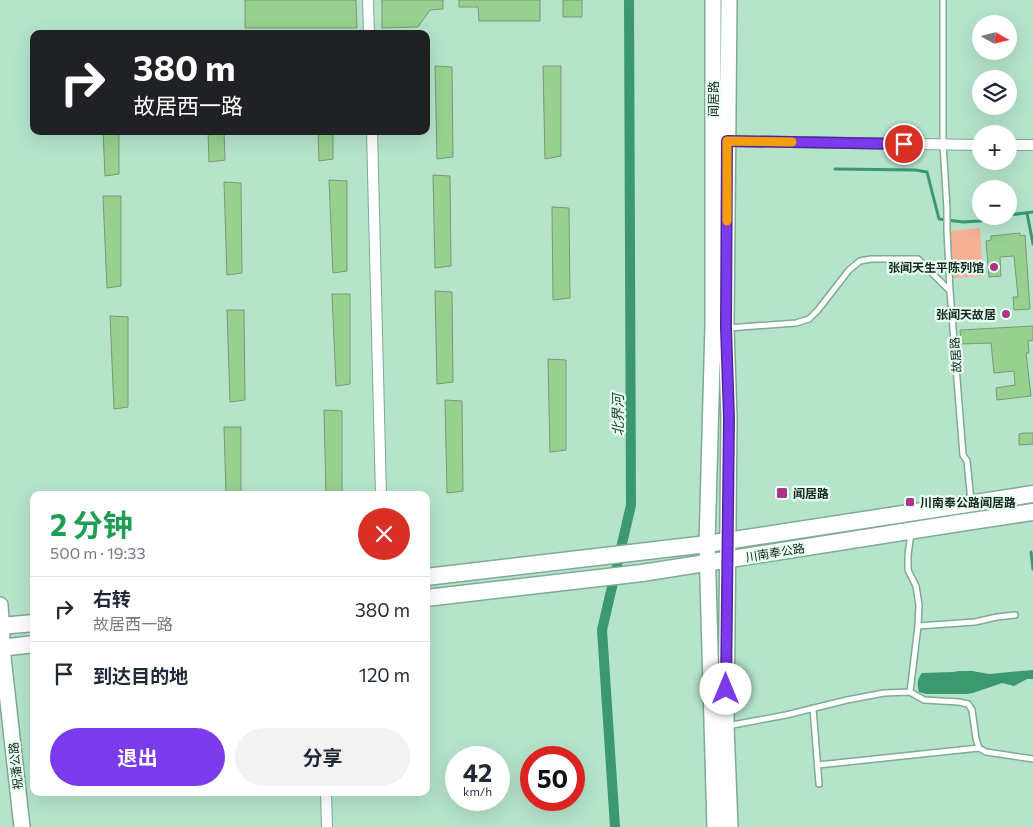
<!DOCTYPE html>
<html lang="zh">
<head>
<meta charset="utf-8">
<style>
	:root { --surface:#fff; --page:#f2f2f3; --text:#1f2937; --muted:#747a83; --line:#e0e1e3; --accent:#7c3aed }
	body { margin:0; font-family:Commissioner,"Noto Sans SC",sans-serif; background:var(--page); color:var(--text); height:100vh; display:flex; flex-direction:column; font-size:19px; white-space:nowrap }
	* { box-sizing:border-box; margin:0 }
	p { font-size:16px; color:var(--muted) }
	.icon { flex:none; width:28px; height:28px; fill:none; stroke:currentColor; stroke-width:2; stroke-linecap:round; stroke-linejoin:round }
	.map { position:relative; flex:1; overflow:hidden }
	.sheet { position:absolute; left:30px; top:491px; width:400px; height:305px; display:flex; flex-direction:column; background:var(--surface); border-radius:10px; box-shadow:0 5px 20px #0002 }
	.sheet>* { flex:none }
	.banner { position:absolute; left:30px; top:30px; width:400px; height:105px; border-radius:10px; box-shadow:0 5px 20px #0002; background:#202124; color:#fff; overflow:hidden }
	.needle { width:32px; rotate:98deg }
	.fabs { position:absolute; left:972px; top:15px; display:grid; gap:10px }
	.fabs a { display:grid; place-items:center; width:45px; height:45px; border-radius:50%; background:var(--surface); box-shadow:0 5px 20px #0002; font-size:25px }
	.speed { position:absolute; left:445px; top:746px; display:flex; gap:10px; font-size:25px; font-weight:700; text-align:center }
	.speed>* { display:grid; place-content:center; width:65px; height:65px; border-radius:50%; background:var(--surface); box-shadow:0 5px 20px #0002; line-height:1 }
	.speed small { font-size:12px; font-weight:400 }
	.speed .limit { border:8px solid #d22; background:#fff; color:#111 }
	.pin { position:absolute; display:grid; place-items:center; width:42px; height:42px; color:#fff; margin:-21px; border:2px solid #fff; border-radius:50%; box-shadow:0 1px 5px #0007 }
	.me { position:absolute; width:55px; margin:-28px; rotate:0deg; stroke-linejoin:round; filter:drop-shadow(0 0 4px #0008) }
	.turn { display:flex; align-items:center; gap:18px; height:105px; padding:0 20px; font-size:22px }
	.turn .icon { width:65px; height:65px; stroke-width:2.5 }
	.turn b { display:block; font-size:35px; line-height:42px }
	.round { display:grid; place-items:center; flex:none; width:52px; height:52px; border-radius:26px; background:var(--page) }
	.head { display:flex; align-items:center; justify-content:space-between; height:85px; padding:0 20px }
	h1 { font-size:30px; font-weight:700; line-height:38px; color:#1e9e55 }
	.cta { display:flex; gap:10px; margin-top:auto; padding:10px 20px }
	.cta a { flex:1; height:58px; border-radius:30px; background:var(--accent); color:#fff; font-size:20px; font-weight:700; line-height:58px; text-align:center }
	.cta a+a { background:var(--page); color:var(--text) }
	ul { padding:0; list-style:none }
	li { display:flex; align-items:center; gap:15px; height:65px; padding:0 20px; border-top:1px solid var(--line) }
	li div { flex:1 }
	li b { display:block; font-size:19px }
	li em { font-style:normal }
	.map>svg:first-child { display:block }
	.green { fill:#f5b096 }
	.water { fill:#3b986f }
	.lines { fill:none; stroke-linecap:round; stroke-linejoin:round }
	.stream { stroke:#3b986f; stroke-width:3 }
	.canal { stroke:#3b986f; stroke-width:10 }
	.building { fill:#97d08f; stroke:#7a9775 }
	.lane-casing { stroke:#7eab94; stroke-width:8 }
	.street-casing { stroke:#7eab94; stroke-width:12 }
	.secondary-casing { stroke:#7eab94; stroke-width:18 }
	.primary-casing { stroke:#7eab94; stroke-width:19 }
	.lane { stroke:#fff; stroke-width:5 }
	.street { stroke:#fff; stroke-width:10 }
	.secondary { stroke:#fff; stroke-width:15 }
	.primary { stroke:#fff; stroke-width:16 }
	.route-casing { stroke:#51269a; stroke-width:12 }
	.route { stroke:#7c3aed; stroke-width:9 }
	.slow { stroke:#f59e0b; stroke-width:9 }
	.poi-dot { fill:#ab3388; stroke:#e8fff2; stroke-width:2 }
	.labels { text-anchor:middle; dominant-baseline:central; stroke-width:4.5; stroke-linejoin:round; paint-order:stroke }
	.street-label { font-size:12px; fill:#15271e; stroke:#e8fff2 }
	.poi-label { font-size:12px; font-weight:bold; fill:#15271e; stroke:#e8fff2; text-anchor:end }
	.water-label { font-size:14px; font-style:italic; fill:#143c2a; stroke:#e8fff2 }
</style>
</head>
<body>
<div class="map">
<svg width="1033" height="827" viewBox="0 0 1033 827">
	<rect width="100%" height="100%" fill="#b5e4cb"/>
	<!-- green -->
	<path class="green" d="M980,228L983,276L952,278L949,231Z"/>
	<!-- water -->
	<path class="water" d="M1033,670V679H1027L1014,686L1002,683L973,693L967,694H926L919,692C917,685 917,679 922,673L953,672L959,671H972L989,674Z"/>
	<g class="lines">
		<!-- stream -->
		<path class="stream" d="M835,169L915,170L927,172L939,219L963,222L980,221L1005,216
			M1027,213L1033,244
			M1009,215L1033,212
			M1031,552L1033,569"/>
		<!-- canal -->
		<path class="canal" d="M615,827L602,630L631,505L629,0"/>
	</g>
	<!-- building -->
	<path class="building" d="M245,0H356L357,28H245Z
		M382,0H443V9L430,10L418,27L382,28Z
		M459,0H540V21H479L478,7H459Z
		M563,0H582V17H563Z
		M435,66L452,67L453,157L437,159Z
		M543,66H561V156L545,159Z
		M103,131H119V174L105,176Z
		M208,131H224L225,160L209,162Z
		M318,131H333V159L319,161Z
		M433,175L450,176L451,266L435,268Z
		M329,180L347,181V271L333,273Z
		M224,182L241,183L242,273L227,275Z
		M103,196H121V286L107,288Z
		M552,207L569,208L570,298L553,300Z
		M1020,233V236L1025,235L1030,309L1014,310L1013,297H1018L1014,256L1000,257L1001,276L989,277L986,241L991,240V236Z
		M435,291L452,292L453,382L437,384Z
		M332,294H350V384L336,386Z
		M227,310H244L245,400L230,402Z
		M110,316L128,317V407L114,409Z
		M1033,326V340L1028,341L1029,353H1026L1031,396L997,400L996,388L1015,385L1014,371L994,373L991,343L961,344L960,330Z
		M548,359L566,360V450L550,452Z
		M445,400L462,401L463,491L447,493Z
		M324,410L342,411V495H326Z
		M224,427H241V495H226Z
		M1024,433H1033V444L1019,445V434Z"/>
	<g class="lines">
		<defs>
			<path id="lane" d="M943,0V144L947,209V231L950,291L963,455L967,461L971,501
				M728,328L796,323L809,319L818,310L849,270L860,261L871,259H918L950,291
				M911,533L908,555V570L916,586L919,605L918,626L910,692L924,700L959,702L968,704L972,710L976,739L979,748L986,752L1033,759
				M918,626L975,622L997,617L1015,615
				M813,708L819,784
				M727,726L786,715L847,700L884,693L910,692
				M818,765L979,748"/>
			<path id="street" d="M368,0L369,34
				M372,131L381,495
				M727,141L981,145
				M1009,145H1033
				M326,792L327,827"/>
			<path id="secondary" d="M713,0V326L707,544L715,827
				M729,0L726,328L729,418L726,726L730,827
				M0,605L2,636
				M0,645L2,648L22,827"/>
			<path id="primary" d="M426,577L707,544L1033,494
				M426,598L642,573L959,523L1033,512
				M0,626L34,623
				M0,648L34,644"/>
		</defs>
		<!-- lane casing -->
		<use href="#lane" class="lane-casing"/>
		<!-- street casing -->
		<use href="#street" class="street-casing"/>
		<!-- secondary casing -->
		<use href="#secondary" class="secondary-casing"/>
		<!-- primary casing -->
		<use href="#primary" class="primary-casing"/>
		<!-- lane -->
		<use href="#lane" class="lane"/>
		<!-- street -->
		<use href="#street" class="street"/>
		<!-- secondary -->
		<use href="#secondary" class="secondary"/>
		<!-- primary -->
		<use href="#primary" class="primary"/>
	</g>
	<g class="lines">
		<defs>
			<path id="route" d="M726,689L729,418L726,328L727,141L904,144"/>
		</defs>
		<!-- route casing -->
		<use href="#route" class="route-casing"/>
		<!-- route -->
		<use href="#route" class="route"/>
		<!-- slow -->
		<path class="slow" d="M727,221V141L792,142"/>
	</g>
	<!-- markers -->
	<g class="poi-dot">
		<circle cx="994" cy="267" r="5"/>
		<circle cx="1006" cy="314" r="5"/>
		<rect x="776" y="487" width="12" height="12" rx="2.5"/>
		<rect x="905" y="497" width="10" height="10" rx="2.5"/>
	</g>
	<g class="labels">
		<!-- street labels -->
		<g class="street-label">
			<text transform="translate(713 99) rotate(-90)">闻居路</text>
			<text transform="translate(955 355) rotate(-94)">故居路</text>
			<text transform="translate(775 552) rotate(-9)">川南奉公路</text>
			<text transform="translate(15 766) rotate(-96)">祝潘公路</text>
		</g>
		<!-- poi labels -->
		<g class="poi-label">
			<text x="984" y="267">张闻天生平陈列馆</text>
			<text x="996" y="314">张闻天故居</text>
			<text x="793" y="493" text-anchor="start">闻居路</text>
			<text x="920" y="502" text-anchor="start">川南奉公路闻居路</text>
		</g>
		<!-- water labels -->
		<g class="water-label">
			<text transform="translate(617 415) rotate(-90)">北界河</text>
		</g>
	</g>
</svg>
<div class="fabs">
<a><svg class="needle" viewBox="-14 -14 28 28"><path d="M0-13l5 13h-10z" fill="#e53935"/><path d="M0 13l5-13h-10z" fill="#747a83"/></svg></a>
<a><svg class="icon" aria-label="layers" viewBox="0 0 24 24"><path d="M12 4l9 5-9 5-9-5zM3 14l9 5 9-5"/></svg></a>
<a>+</a>
<a>−</a>
</div>
<div class="speed"><div>42<small>km/h</small></div><div class="limit">50</div></div>
<div class="pin" style="left:904px;top:144px;background:#d93025"><svg class="icon" aria-label="arrive" viewBox="0 0 24 24"><path d="M6 21V4h12l-3 4 3 4H6"/></svg></div>
<svg class="me" style="left:726px;top:689px" viewBox="-20 -20 40 40"><circle r="19" fill="#fff"/><path d="M0-13L10 11 0 6-10 11z" fill="#7c3aed"/></svg>
<div class="banner">
<div class="turn"><svg class="icon" aria-label="right" viewBox="0 0 24 24"><path d="M7 20v-9h11M14 6l5 5-5 5"/></svg><div><b>380 m</b>故居西一路</div></div>
</div>
<section class="sheet">
<div class="head"><div><h1>2 分钟</h1><p>500 m · 19:33</p></div><a class="round" style="background:#d93025;color:#fff"><svg class="icon" aria-label="close" viewBox="0 0 24 24"><path d="M6 6l12 12M18 6L6 18"/></svg></a></div>
<ul>
<li><svg class="icon" aria-label="right" viewBox="0 0 24 24"><path d="M7 20v-9h11M14 6l5 5-5 5"/></svg><div><b>右转</b><p>故居西一路</p></div><em>380 m</em></li>
<li><svg class="icon" aria-label="arrive" viewBox="0 0 24 24"><path d="M6 21V4h12l-3 4 3 4H6"/></svg><div><b>到达目的地</b></div><em>120 m</em></li>
</ul>
<div class="cta"><a>退出</a><a>分享</a></div>
</section>
</div>
</body>
</html>
